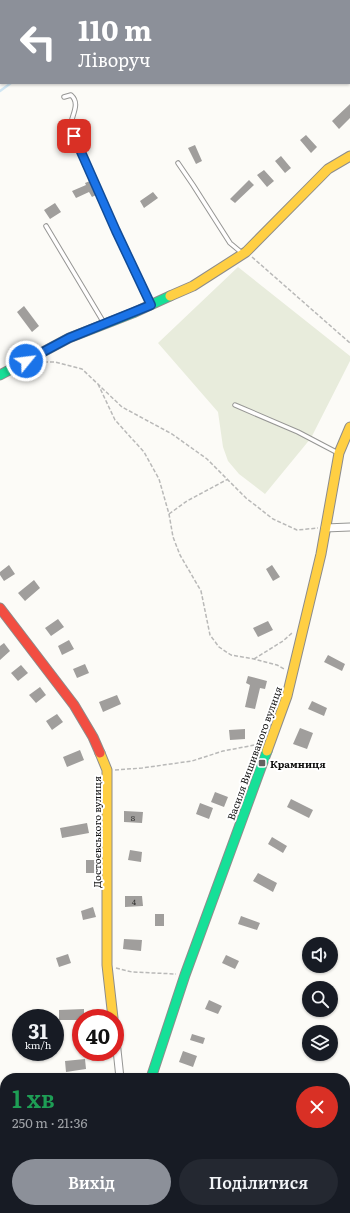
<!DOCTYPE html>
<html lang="uk">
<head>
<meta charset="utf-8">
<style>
	:root { --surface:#171b24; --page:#242831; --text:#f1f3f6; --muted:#9ea1a6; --accent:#8c9099 }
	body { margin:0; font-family:Literata,serif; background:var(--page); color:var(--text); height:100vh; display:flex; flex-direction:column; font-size:15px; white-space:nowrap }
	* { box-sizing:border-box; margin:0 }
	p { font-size:13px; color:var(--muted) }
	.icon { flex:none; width:22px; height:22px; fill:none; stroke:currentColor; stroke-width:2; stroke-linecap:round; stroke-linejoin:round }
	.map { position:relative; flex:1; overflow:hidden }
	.panel { position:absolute; left:0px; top:1073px; width:350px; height:140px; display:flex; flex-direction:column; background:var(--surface); border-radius:16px 16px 0 0; box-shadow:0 1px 3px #0004 }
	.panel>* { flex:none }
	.hud { position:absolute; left:0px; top:0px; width:350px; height:84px; box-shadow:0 1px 3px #0004; background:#8c9099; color:#fff; overflow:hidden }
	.controls { position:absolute; left:302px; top:937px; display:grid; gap:8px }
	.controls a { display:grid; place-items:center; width:36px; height:36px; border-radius:50%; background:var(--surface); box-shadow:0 1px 3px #0004; font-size:20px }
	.speed { position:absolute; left:12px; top:1009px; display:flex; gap:8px; font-size:20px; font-weight:700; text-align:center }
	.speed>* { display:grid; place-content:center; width:52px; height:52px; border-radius:50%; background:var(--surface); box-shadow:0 1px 3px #0004; line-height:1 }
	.speed small { font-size:10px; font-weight:400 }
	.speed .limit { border:6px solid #d22; background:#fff; color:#111 }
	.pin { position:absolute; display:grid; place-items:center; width:34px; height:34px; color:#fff; margin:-17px; border-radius:8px; box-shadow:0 2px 6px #0006 }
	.me { position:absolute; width:44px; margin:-22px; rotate:61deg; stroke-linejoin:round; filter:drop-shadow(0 0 3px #0008) }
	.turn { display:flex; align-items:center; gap:14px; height:84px; padding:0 12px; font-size:18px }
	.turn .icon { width:52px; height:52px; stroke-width:2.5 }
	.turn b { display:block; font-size:28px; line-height:34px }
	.round { display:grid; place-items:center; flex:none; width:42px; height:42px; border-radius:21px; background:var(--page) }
	.overview { display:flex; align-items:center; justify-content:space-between; height:68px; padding:0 12px }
	h1 { font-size:24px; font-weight:600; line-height:30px; color:#1e9e55 }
	.action { display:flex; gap:8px; margin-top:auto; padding:8px 12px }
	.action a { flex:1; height:46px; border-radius:24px; background:var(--accent); color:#fff; font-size:16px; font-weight:600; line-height:46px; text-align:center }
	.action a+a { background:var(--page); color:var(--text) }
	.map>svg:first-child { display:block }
	.cemetery { fill:#e8ecdc }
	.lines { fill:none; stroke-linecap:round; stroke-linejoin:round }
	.stream { stroke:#d0e6f3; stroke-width:2.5 }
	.building { fill:#a09e9c }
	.lane-casing { stroke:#969694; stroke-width:5.5 }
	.street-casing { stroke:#969694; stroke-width:9 }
	.fast-casing { stroke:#8d8c8b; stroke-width:11 }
	.slow-casing { stroke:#8d8c8b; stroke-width:11 }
	.jam-casing { stroke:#8d8c8b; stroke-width:11 }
	.path { stroke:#b9b9b8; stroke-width:1.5; stroke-dasharray:4 2; stroke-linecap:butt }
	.lane { stroke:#fffefe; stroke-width:3.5 }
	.street { stroke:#fffefe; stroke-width:7 }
	.fast { stroke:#16e098; stroke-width:9 }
	.slow { stroke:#ffcf43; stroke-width:9 }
	.jam { stroke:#f24e42; stroke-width:9 }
	.route-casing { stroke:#114b97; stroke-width:10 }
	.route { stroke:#1a73e8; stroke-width:7 }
	.poi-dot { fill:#636261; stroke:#fff; stroke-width:1.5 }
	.labels { text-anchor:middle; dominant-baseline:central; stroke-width:4; stroke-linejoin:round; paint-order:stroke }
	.number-label { font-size:8px; fill:#343433 }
	.street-label { font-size:10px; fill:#101010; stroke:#fff }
	.poi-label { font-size:10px; font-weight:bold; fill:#101010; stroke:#fff; text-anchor:start }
</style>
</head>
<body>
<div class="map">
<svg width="350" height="1213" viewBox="0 0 350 1213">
	<rect width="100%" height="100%" fill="#fcfbf7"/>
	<!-- cemetery -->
	<path class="cemetery" d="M238,267L350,356V361L311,438L265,494L239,474L228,461L223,447L218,412L158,343Z"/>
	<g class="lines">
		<!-- stream -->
		<path class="stream" d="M46,1L47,0
			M0,91L11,83"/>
	</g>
	<!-- building -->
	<path class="building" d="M350,104V118L339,129L332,121Z
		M306,135L317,147L311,153L300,140Z
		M195,145L202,161L196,164L188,148Z
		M281,156L291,168L285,173L275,161Z
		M264,170L274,181L267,187L257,175Z
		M249,180L254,185L235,203L230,199Z
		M90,181L96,195L92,197L89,192L76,198L72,191L86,185L85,183Z
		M153,192L158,198L144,208L140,201Z
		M55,203L61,212L50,219L44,210Z
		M24,306L39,326L32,332L17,312Z
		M9,565L15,574L4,581L0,575V572Z
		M272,565L280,577L273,581L266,569Z
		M34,580L40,588L25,601L18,593Z
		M58,619L64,627L51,636L45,628Z
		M268,621L273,630L258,637L253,628Z
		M69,640L74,649L62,655L58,646Z
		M4,643L10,651L0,660V646Z
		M328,655L345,664L342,671L324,662Z
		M85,664L89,673L77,678L73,669Z
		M21,665L28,673L18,681L11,673Z
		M248,676L267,681L265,689L260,688L255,709L245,707L250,685L246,683Z
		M40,687L46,695L36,703L29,695Z
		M117,695L121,704L103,712L99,702Z
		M312,701L327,708L324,716L308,709Z
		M57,714L63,722L52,730L46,721Z
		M300,728L313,733L307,749L293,744Z
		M245,729V739L230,740L229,730Z
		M80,750L84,760L67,767L63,757Z
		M215,792L228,797L224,807L211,802Z
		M291,799L313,810L309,818L287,807Z
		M200,803L213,808L209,819L196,814Z
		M124,811L143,812L142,823L124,822Z
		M87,823L89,833L62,838L60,828Z
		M272,837L287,846L283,853L268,844Z
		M130,850L142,852L141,862L128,860Z
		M86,860H96V873H86Z
		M258,873L277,883L273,892L253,881Z
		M125,896H142L143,906L125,907Z
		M93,907L96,917L83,920L81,911Z
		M155,914H164V926H155Z
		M241,916L260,923L257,930L238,924Z
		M124,939L142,940L141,951L123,949Z
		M68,954L71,963L59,967L56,958Z
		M226,955L239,961L235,969L222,963Z
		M209,1000L222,1006L218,1014L205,1009Z
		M84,1009V1018H81V1020H59V1010Z
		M192,1034L205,1038L203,1044L190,1040Z
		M183,1051L197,1056L193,1067L179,1062Z
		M85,1059L86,1069L66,1072L65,1061Z"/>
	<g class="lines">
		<defs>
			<path id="lane" d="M64,97L71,95C80,103 73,113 71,123C71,127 73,132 74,136L115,231L150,304
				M178,163L193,185L230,243L242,253
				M46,226L104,323
				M235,405L298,432L338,453"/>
			<path id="street" d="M325,528L350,527
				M115,1031L120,1078"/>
			<path id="fast" d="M0,375L69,338L133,313L170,296
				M151,1078L185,975L267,751"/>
			<path id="slow" d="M170,296L193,286L246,252L328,169L350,156
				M267,751L287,696L321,554L339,453L350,427
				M100,753L107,770V965L113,1018"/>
			<path id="jam" d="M0,608L74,705L93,737L100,753
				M106,1213L107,1208"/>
		</defs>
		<!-- lane casing -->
		<use href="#lane" class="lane-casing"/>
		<!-- street casing -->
		<use href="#street" class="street-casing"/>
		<!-- fast casing -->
		<use href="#fast" class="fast-casing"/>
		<!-- slow casing -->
		<use href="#slow" class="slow-casing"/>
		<!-- jam casing -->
		<use href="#jam" class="jam-casing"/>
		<!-- path -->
		<path class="path" d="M252,257L350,343
			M44,362H55L82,369L122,407L172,434L207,459L246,498L273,519L297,530L318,528
			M98,384L115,420L144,452L159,479L169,514L173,537L180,555L201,591L210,635L219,647L231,655L254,659L277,665L284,669
			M169,514L187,501L228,479
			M254,659L283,641L292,633
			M115,770L142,768L192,761L223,751L260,744
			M116,968L132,972L176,974
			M345,1143L350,1141
			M0,1179L5,1178"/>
		<!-- lane -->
		<use href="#lane" class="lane"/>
		<!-- street -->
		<use href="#street" class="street"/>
		<!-- fast -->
		<use href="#fast" class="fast"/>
		<!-- slow -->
		<use href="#slow" class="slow"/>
		<!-- jam -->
		<use href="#jam" class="jam"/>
	</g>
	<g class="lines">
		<defs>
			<path id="route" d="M26,361L69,338L151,305L116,231L74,136"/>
		</defs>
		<!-- route casing -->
		<use href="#route" class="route-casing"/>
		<!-- route -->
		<use href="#route" class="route"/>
	</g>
	<!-- markers -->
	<rect class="poi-dot" x="258" y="759" width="8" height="8" rx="2"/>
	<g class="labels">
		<!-- number labels -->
		<g class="number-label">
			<text x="133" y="817">8</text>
			<text x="134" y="901">4</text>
		</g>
		<!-- street labels -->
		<g class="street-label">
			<text transform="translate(254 753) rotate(-70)">Василя Вишиваного вулиця</text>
			<text transform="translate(96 832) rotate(-90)">Достоєвського вулиця</text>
		</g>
		<!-- poi labels -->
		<g class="poi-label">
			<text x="270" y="763">Крамниця</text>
		</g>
	</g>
</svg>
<div class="controls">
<a><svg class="icon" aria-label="sound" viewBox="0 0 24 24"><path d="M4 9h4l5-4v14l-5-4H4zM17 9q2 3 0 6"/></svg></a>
<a><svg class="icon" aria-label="search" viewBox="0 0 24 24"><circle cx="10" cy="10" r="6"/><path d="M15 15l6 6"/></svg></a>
<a><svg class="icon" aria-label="layers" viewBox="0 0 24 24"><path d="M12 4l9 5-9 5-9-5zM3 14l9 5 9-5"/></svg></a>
</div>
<div class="speed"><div>31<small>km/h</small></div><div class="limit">40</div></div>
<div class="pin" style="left:74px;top:136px;background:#d93025"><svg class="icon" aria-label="arrive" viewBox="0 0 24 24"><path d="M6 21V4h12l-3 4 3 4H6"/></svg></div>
<svg class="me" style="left:26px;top:361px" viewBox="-20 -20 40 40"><circle r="17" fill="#1a73e8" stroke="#fff" stroke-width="3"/><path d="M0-11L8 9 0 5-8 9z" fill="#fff"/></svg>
<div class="hud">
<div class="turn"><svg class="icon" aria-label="left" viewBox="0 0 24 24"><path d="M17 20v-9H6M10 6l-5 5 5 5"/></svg><div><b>110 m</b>Ліворуч</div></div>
</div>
<section class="panel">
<div class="overview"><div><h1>1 хв</h1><p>250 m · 21:36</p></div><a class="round" style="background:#d93025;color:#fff"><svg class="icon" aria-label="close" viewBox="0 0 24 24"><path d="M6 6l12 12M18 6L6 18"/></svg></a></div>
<div class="action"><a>Вихід</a><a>Поділитися</a></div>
</section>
</div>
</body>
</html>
